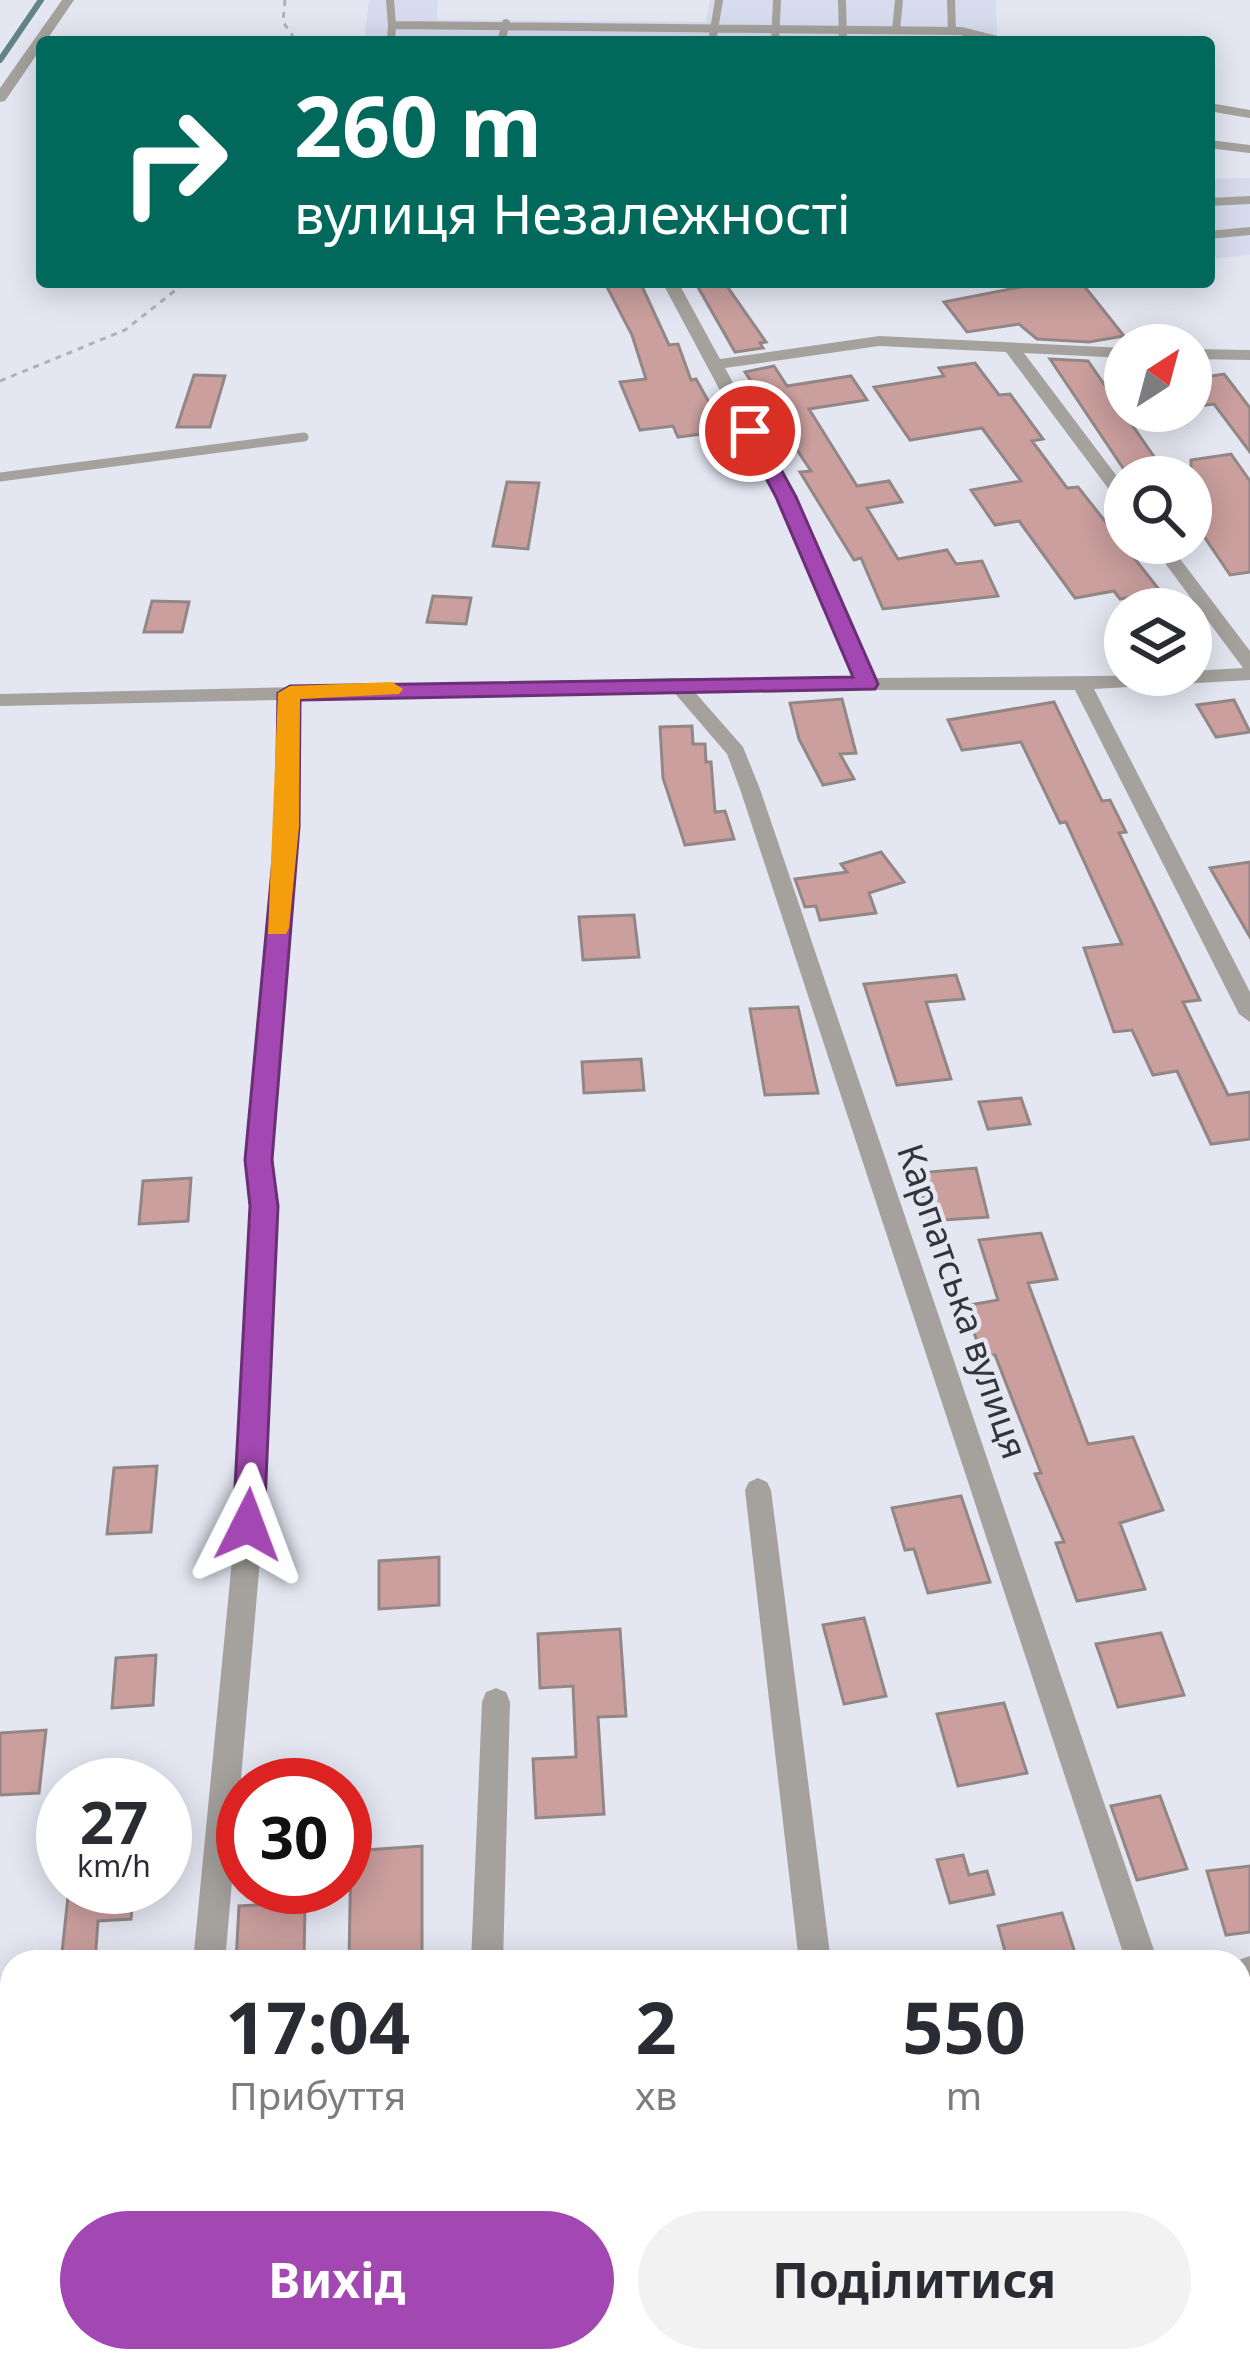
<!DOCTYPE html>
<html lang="uk">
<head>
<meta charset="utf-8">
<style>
	:root { --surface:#fff; --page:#f2f2f3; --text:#2b2b33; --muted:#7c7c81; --accent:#a348b2 }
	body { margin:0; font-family:"Noto Sans",sans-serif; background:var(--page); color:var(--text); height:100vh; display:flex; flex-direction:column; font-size:45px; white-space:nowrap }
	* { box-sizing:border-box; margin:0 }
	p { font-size:39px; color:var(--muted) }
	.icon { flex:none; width:66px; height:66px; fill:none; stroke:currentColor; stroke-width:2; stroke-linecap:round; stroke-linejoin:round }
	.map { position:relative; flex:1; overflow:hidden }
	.side { position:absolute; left:0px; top:1950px; width:1251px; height:423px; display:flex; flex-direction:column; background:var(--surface); border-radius:36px 36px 0 0; box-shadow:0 6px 30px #0003 }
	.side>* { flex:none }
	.banner { position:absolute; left:36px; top:36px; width:1179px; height:252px; border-radius:12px; box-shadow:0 6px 30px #0003; background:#00695c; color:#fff; overflow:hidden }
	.needle { width:78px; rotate:36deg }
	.fabs { position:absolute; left:1104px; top:324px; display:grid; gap:24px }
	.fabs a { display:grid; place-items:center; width:108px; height:108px; border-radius:50%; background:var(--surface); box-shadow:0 6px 30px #0003; font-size:60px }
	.speed { position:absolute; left:36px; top:1758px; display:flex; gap:24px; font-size:60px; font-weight:700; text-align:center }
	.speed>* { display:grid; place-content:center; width:156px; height:156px; border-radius:50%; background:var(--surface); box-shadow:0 6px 30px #0003; line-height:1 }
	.speed small { font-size:30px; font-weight:400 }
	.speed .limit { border:18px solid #d22; background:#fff; color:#111 }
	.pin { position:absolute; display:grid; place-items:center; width:102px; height:102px; color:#fff; margin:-51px; border:6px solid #fff; border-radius:50%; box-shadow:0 3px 12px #0007 }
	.me { position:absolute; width:132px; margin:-66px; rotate:3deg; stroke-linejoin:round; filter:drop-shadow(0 0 9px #0008) }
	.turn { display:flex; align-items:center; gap:42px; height:252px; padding:0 60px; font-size:54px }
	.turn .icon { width:156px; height:156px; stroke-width:2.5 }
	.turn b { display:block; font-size:84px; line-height:102px }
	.eta { display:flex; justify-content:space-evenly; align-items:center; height:204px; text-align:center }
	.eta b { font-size:72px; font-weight:700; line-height:84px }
	.button { display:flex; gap:24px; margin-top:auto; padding:24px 60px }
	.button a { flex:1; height:138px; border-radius:72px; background:var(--accent); color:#fff; font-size:48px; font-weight:700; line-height:138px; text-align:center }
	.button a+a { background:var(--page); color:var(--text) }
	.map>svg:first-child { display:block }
	.built { fill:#d6dbed }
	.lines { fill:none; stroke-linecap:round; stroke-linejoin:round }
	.stream { stroke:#628389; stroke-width:6 }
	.building { fill:#ca9f9e; stroke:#938786; stroke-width:3 }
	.path { stroke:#aeb1b9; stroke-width:3; stroke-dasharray:6 6; stroke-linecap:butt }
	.lane-far1 { stroke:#a5a29e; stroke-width:8 }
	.lane { stroke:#a5a29e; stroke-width:9 }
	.street { fill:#a5a29e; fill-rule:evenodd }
	.route { fill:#a348b2; stroke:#6a2f74; stroke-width:3 }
	.slow { fill:#f59e0b }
	.labels { text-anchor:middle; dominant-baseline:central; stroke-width:9; stroke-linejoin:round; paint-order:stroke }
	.street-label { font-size:36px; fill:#343539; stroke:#e4e7f2 }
</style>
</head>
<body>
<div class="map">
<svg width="1250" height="2372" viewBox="0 0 1250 2372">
	<rect width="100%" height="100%" fill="#e4e7f2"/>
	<!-- built -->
	<path class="built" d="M369,0H438L437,20L706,22L710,0H996L997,42H364Z
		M1250,178V255L1209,259V179Z"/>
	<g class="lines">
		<!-- stream -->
		<path class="stream" d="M0,60L41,0"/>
	</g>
	<!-- building -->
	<path class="building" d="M640,282L669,345L678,344L691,380L696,379L725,431L678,437L673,426L640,430L620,382L646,379L632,335L606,285Z
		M695,282H724L766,342L760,343L763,348L735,352Z
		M1081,282L1124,336L1089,342L1037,339L1019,324L967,332L944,302L1036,284Z
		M1050,359L1088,361L1168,477H1129Z
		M975,363L999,395L1010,394L1043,439L1032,441L1067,488L1078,487L1161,592L1120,599L1114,591L1075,598L1019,521L995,525L971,490L1021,481L982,428L910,440L874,387L944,376L939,368Z
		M774,366L787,386L851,376L867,400L809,409L857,486L889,481L902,502L867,508L898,559L947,550L956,564L982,561L998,596L883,609L861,558L854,560L800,472L811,471L745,372Z
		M1224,374L1250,408V452L1214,404L1191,407V379Z
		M194,375L225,376L210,427H177Z
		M1231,454L1250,481V572L1230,575L1203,535L1191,537V460Z
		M507,482L539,483L528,549L493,546Z
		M433,596L471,598L466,624L427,622Z
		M152,601L189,602L182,632H144Z
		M842,699L856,753L840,754L854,779L823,785L799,739L790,703Z
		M1234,700L1250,732L1216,737L1197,705Z
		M1054,702L1102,801L1110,800L1126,832L1119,833L1200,1000L1183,1002L1228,1095L1250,1092V1139L1211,1144L1177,1071L1153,1075L1132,1030L1114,1032L1084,948L1122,944L1066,822L1060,823L1021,742L962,750L948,720Z
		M692,726L693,744H705L706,762H711L715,812L725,811L734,839L685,845L663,778L660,727Z
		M881,852L904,882L869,893L876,913L820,920L816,906L805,907L795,879L847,872L841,864Z
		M1250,862V937L1210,868Z
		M634,915L639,957L583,960L579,917Z
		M956,975L964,999L926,1002L951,1079L897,1085L864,984Z
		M798,1007L818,1093L765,1095L750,1009Z
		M641,1059L644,1090L584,1093L582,1062Z
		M1021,1098L1030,1124L988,1129L979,1102Z
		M976,1168L988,1217L929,1221L917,1173Z
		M191,1178L188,1221L139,1224L143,1181Z
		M1041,1233L1057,1279L1028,1283L1088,1444L1133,1437L1163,1510L1120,1523L1145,1589L1077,1601L1056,1543L1064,1542L1035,1474L1041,1473L995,1355L983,1357L964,1306L998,1300L979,1240Z
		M157,1466L151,1532L107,1534L114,1468Z
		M961,1496L990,1582L928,1593L914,1549L905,1550L892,1508Z
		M439,1557V1605L379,1609V1561Z
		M864,1618L886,1696L844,1704L823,1625Z
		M620,1629L626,1716L598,1717L604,1814L536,1818L533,1759L576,1757L573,1686L540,1688L538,1634Z
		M1161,1633L1184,1695L1118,1707L1096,1644Z
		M156,1655L153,1705L112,1708L116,1658Z
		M1004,1703L1027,1773L958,1786L937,1714Z
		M46,1730L39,1793L0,1795V1733Z
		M1160,1796L1187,1869L1137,1880L1111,1806Z
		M422,1846V1962H349L351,1851Z
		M963,1855L969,1875L987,1871L994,1894L950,1903L937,1860Z
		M1250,1866V1932L1226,1935L1207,1871Z
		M69,1887H134L131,1919L98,1921L95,1962H61Z
		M305,1902L304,1962H236L239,1906Z
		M1062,1913L1078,1962H1008L998,1926Z"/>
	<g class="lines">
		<!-- path -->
		<path class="path" d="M285,0L283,22L297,42
			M0,381L125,330L186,282"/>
		<!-- lane-far1 -->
		<path class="lane-far1" d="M390,0L392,25
			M842,0L843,42
			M951,0L952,31
			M896,30L899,0
			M391,42L392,25L961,31L1005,42
			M501,42L506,23
			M712,42L719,0
			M775,42L777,0
			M1209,107L1250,114
			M1209,144L1250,149
			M1209,202L1250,200
			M1209,235L1250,231"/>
		<!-- lane -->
		<path class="lane" d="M0,477L304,437"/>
		<!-- street -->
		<path class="street" d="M62,0H74L5,101L0,102V88Z
			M662,282H678L720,359L879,336L1125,348V358L1024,353L1125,487V504L1119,503L1006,352L879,346L725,368L795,497L874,678L1191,675V671L1243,668L1150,543H1168L1250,651V680L1094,689L1250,992V1022L1239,1014L1075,690H693L743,747L760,789L1158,1962H1126L740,789L727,754L672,690L299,699L298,827L270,1160L276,1206L260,1560L225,1962H193L232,1560L252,1206L246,1160L278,827L279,700L0,706V694L677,678H855L777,497Z
			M1191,349L1250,350V360L1191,359Z
			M758,1478L767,1482L771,1490L831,1962H799L745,1490L749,1482Z
			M496,1688L506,1692L510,1702L503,1962H471L482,1702L486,1692Z
			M1250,1956V1988L1239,1991V1962H1233Z
			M1239,2237L1250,2242V2303L1239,2299Z
			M193,2361H227V2372H191Z
			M494,2361H528L530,2372H494Z
			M850,2361H884L887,2372H851Z"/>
	</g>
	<!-- route -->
	<path class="route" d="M750,426L760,431L796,497L878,684L875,689L300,700L299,827L272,1160L278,1206L264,1525L259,1534L248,1538L237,1534L233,1525L250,1206L245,1160L276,827L278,693L290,686L853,677L776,497L741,431Z"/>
	<!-- slow -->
	<path class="slow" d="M392,682L403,689L399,694L300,699L299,827L289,928L286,934H268L278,693L290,686Z"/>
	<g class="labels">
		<!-- street labels -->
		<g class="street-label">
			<text transform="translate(963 1301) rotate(71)">Карпатська вулиця</text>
		</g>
	</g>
</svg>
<div class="fabs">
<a><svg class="needle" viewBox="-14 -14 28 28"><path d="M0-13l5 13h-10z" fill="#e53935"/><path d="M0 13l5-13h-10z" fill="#7c7c81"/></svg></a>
<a><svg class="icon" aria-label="search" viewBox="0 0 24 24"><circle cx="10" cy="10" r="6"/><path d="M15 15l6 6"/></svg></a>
<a><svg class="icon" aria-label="layers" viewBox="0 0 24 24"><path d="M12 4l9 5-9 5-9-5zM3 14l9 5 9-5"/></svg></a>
</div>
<div class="speed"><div>27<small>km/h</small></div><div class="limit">30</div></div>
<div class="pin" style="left:750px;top:431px;background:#d93025"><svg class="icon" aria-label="arrive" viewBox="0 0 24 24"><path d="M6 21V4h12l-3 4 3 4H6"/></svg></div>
<svg class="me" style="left:248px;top:1525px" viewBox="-20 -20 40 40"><path d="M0-17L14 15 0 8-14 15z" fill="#a348b2" stroke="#fff" stroke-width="4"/></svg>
<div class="banner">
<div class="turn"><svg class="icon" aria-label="right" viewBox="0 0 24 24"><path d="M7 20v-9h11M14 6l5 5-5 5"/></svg><div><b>260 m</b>вулиця Незалежності</div></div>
</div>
<section class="side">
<div class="eta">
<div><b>17:04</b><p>Прибуття</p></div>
<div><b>2</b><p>хв</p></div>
<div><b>550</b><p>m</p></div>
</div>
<div class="button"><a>Вихід</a><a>Поділитися</a></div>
</section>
</div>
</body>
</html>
